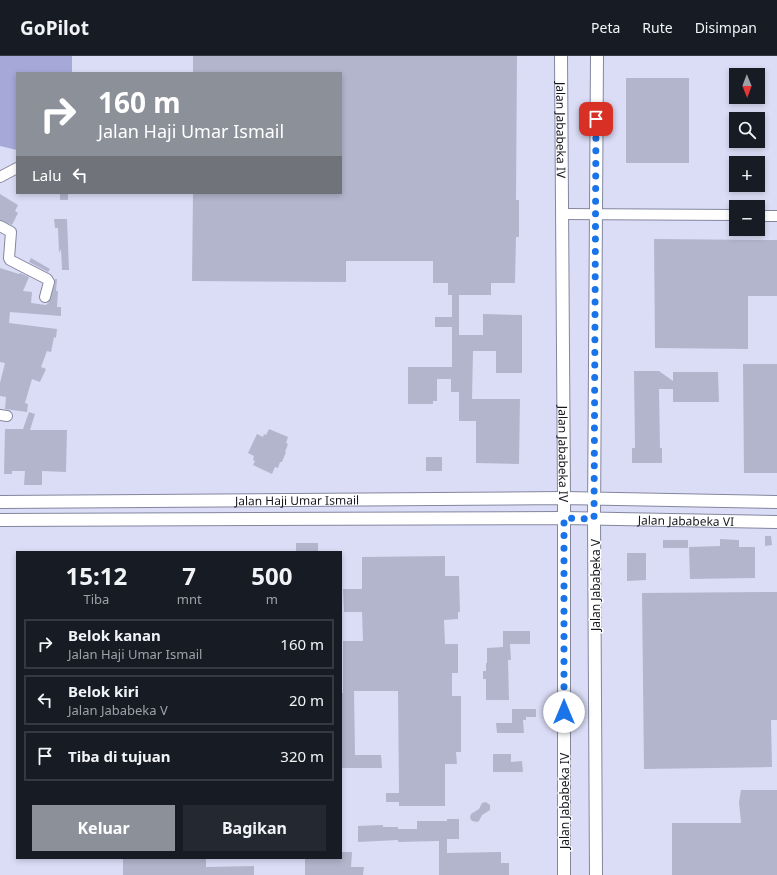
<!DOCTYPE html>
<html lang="id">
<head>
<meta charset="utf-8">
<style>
	:root { --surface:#171b24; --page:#242831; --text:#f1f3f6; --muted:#9ea1a6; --line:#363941; --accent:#8c9099 }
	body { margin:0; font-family:"Noto Sans",sans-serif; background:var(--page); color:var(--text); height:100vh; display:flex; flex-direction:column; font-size:15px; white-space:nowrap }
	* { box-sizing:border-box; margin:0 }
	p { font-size:13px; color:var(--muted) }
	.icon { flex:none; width:22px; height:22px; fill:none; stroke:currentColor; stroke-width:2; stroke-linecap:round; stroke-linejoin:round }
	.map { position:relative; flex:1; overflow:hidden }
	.drawer { position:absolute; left:16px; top:495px; width:326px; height:308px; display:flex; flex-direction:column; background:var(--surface); border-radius:0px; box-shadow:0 2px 6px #0003 }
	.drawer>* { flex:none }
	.hud { position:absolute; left:16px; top:16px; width:326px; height:122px; border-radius:0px; box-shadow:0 2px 6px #0003; background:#8c9099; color:#fff; overflow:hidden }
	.needle { width:26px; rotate:179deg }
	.buttons { position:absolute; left:729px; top:12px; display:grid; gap:8px }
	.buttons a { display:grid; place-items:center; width:36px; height:36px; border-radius:0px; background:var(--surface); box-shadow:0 2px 6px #0003; font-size:20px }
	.pin { position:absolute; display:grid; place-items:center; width:34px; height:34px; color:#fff; margin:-17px; border-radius:8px; box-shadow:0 2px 6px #0006 }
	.me { position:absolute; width:44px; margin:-22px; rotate:0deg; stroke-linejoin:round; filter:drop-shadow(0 0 3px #0008) }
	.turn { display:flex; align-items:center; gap:14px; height:84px; padding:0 16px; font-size:18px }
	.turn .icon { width:52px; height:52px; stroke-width:2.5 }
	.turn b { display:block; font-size:28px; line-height:34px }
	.then { display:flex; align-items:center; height:38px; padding:0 16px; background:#0003; gap:8px; font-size:15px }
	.eta { display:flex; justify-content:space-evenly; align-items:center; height:68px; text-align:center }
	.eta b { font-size:24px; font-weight:700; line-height:28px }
	.primary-button { display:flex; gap:8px; margin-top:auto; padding:8px 16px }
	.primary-button a { flex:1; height:46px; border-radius:0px; background:var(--accent); color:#fff; font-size:16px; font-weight:700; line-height:46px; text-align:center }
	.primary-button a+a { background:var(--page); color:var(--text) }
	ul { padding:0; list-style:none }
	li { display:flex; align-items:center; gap:12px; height:50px; margin:0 8px 6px; padding:0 8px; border:2px solid var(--line); border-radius:0px }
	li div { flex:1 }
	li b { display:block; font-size:15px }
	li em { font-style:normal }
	header { display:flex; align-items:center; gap:24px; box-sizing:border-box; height:56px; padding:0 20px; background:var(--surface); border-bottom:1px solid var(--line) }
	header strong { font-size:19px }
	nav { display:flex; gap:22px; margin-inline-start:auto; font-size:14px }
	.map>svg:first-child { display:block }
	.green { fill:#a6a9d8 }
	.building { fill:#b3b5cd }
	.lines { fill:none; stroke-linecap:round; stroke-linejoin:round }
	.minor-casing { stroke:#84869e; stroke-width:12 }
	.tertiary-casing { stroke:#84869e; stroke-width:14 }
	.minor { stroke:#fff; stroke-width:10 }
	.tertiary { stroke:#fff; stroke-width:12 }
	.route { stroke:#1a73e8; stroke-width:7; stroke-dasharray:0 12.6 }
	.labels { text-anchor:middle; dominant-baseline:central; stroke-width:3; stroke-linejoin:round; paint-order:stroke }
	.street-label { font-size:12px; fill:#16161f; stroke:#fff }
</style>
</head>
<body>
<header>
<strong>GoPilot</strong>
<nav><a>Peta</a><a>Rute</a><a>Disimpan</a></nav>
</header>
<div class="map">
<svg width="777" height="819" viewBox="0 0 777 819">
	<rect width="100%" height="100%" fill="#dbddf7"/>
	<!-- green -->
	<path class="green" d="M0,0H72V17H17V94L0,90Z"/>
	<!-- building -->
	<path class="building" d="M193,0H517L516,144H519V181H516L515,227H491V239H459V279H483V258L522,259V317H496V295H473L472,343H520L519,408L476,407V365H459V336H451V323H437V345H433V348H408V311H452V271H435V261H452V239H448V227H433V205H346V226L192,225L193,137H341V17H193Z
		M626,22H689V107H626Z
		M60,137H68V144H60Z
		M0,138L18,149L15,155L18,157L12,169L0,164Z
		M54,163H67L69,214H62L61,193L59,197L58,172H55Z
		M654,183L777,184V240H748V293L655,292Z
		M31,202L50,213L48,216L29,206Z
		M0,212L19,218L20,217L29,221L23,235L32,236L31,247L46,249L49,246L55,228V223H57L56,235H58L57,251H61V260L10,256L9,267L57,273L56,282L54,281L51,296L47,295L41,311L46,313L40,326L32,323L25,347L28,348L27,356L5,353L6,341L0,340V327L5,307L0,306Z
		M743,308H777V417H744Z
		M634,315H659L673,325V316H718L719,346H673V333H659L660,392H662V407H632V392H635Z
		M29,356L35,358L30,374H67L66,416L42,415V429H24L25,415H12V418H4L5,373H23Z
		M269,373L288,381L286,387L288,388L285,396H286L282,406H280L278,412L275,411L272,418L253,409L255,405L253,404L254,400L248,397L257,378L263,381L264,378L266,379Z
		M426,401H442V415H426Z
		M765,480H771L772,489L765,490Z
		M720,483L739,484V491H755V522L690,523L689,491L720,490Z
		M663,484H688V492H663Z
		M296,487H318V496H296Z
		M627,497H646V524L627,525Z
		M445,500V520H459L460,556H458V563L444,564L445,588H458V617H452V640H461V696H456L457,708H445V750H399V746H386V737H399L398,635H354L355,699H381L382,712H341V637H343V585H363L362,556H344L343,533H362V501Z
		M777,536V664H771L772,711L644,713L642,537Z
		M503,575H530V588H510L511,604H508L509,644H486V623H483V615H486V607H487V592L503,591Z
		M512,653H536V661H526V664H523L524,677H497L496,667H512Z
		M493,698H511V706L522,705L523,716H493Z
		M741,734H777V819H672V767H741L739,746Z
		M486,746L490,749V754L482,759L479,765L477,766L472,765L470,762L471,758L479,753L482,747Z
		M447,763H459V783H447V797L501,796V807H509V819H439V785L398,786V784L358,786V770L383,769V771H398V773H417V765H447Z
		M341,796H352L351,811H364L363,819H305V802H341Z
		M123,802H206V811L254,810V819H123Z"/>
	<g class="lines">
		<defs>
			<path id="minor" d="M0,121L17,112
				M563,158L736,159
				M758,160H777
				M0,170L11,176L9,202L10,204L47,223L49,226L45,241
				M0,359L7,360"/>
			<g id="tertiary">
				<path id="s1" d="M561,0L564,442V819"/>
				<path id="s2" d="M0,446L564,442L777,446"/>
				<path id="s3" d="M0,464L564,462L777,466"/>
				<path d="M596,819L594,463L597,0"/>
			</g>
		</defs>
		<!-- minor casing -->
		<use href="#minor" class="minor-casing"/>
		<!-- tertiary casing -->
		<use href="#tertiary" class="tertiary-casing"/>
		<!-- minor -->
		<use href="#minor" class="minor"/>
		<!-- tertiary -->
		<use href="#tertiary" class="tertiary"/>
	</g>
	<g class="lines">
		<!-- route -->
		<path class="route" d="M564,656V462L594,463L596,63"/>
	</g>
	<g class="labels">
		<!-- street labels -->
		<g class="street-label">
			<text stroke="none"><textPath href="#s1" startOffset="74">Jalan Jababeka IV</textPath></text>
			<text stroke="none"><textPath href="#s1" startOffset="398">Jalan Jababeka IV</textPath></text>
			<text stroke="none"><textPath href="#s2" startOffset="297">Jalan Haji Umar Ismail</textPath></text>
			<text stroke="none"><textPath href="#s3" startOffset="686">Jalan Jababeka VI</textPath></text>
			<text transform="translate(595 529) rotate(-90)">Jalan Jababeka V</text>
			<text transform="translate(564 745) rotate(-90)">Jalan Jababeka IV</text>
		</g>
	</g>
</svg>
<div class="buttons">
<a><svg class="needle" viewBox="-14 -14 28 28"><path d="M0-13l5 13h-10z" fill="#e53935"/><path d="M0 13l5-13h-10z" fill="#9ea1a6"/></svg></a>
<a><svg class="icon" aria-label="search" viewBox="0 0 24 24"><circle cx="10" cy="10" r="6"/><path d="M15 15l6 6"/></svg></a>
<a>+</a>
<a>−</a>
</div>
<div class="pin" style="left:596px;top:63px;background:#d93025"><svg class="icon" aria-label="arrive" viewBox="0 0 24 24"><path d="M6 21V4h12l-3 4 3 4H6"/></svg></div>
<svg class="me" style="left:564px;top:656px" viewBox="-20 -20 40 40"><circle r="19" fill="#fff"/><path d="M0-13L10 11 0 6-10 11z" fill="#1a73e8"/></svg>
<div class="hud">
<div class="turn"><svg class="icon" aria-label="right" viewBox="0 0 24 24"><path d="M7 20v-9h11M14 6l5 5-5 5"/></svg><div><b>160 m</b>Jalan Haji Umar Ismail</div></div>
<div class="then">Lalu<svg class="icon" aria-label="left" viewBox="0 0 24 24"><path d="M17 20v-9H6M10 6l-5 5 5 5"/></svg></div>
</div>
<section class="drawer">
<div class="eta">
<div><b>15:12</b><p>Tiba</p></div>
<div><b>7</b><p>mnt</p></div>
<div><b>500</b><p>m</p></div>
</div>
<ul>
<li><svg class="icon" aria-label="right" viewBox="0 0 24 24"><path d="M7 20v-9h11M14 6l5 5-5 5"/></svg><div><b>Belok kanan</b><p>Jalan Haji Umar Ismail</p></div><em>160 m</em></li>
<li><svg class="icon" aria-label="left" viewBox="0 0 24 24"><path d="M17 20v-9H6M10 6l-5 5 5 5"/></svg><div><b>Belok kiri</b><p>Jalan Jababeka V</p></div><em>20 m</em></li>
<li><svg class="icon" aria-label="arrive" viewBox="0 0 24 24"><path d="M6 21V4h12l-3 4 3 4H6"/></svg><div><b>Tiba di tujuan</b></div><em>320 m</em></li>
</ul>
<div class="primary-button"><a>Keluar</a><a>Bagikan</a></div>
</section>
</div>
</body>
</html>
